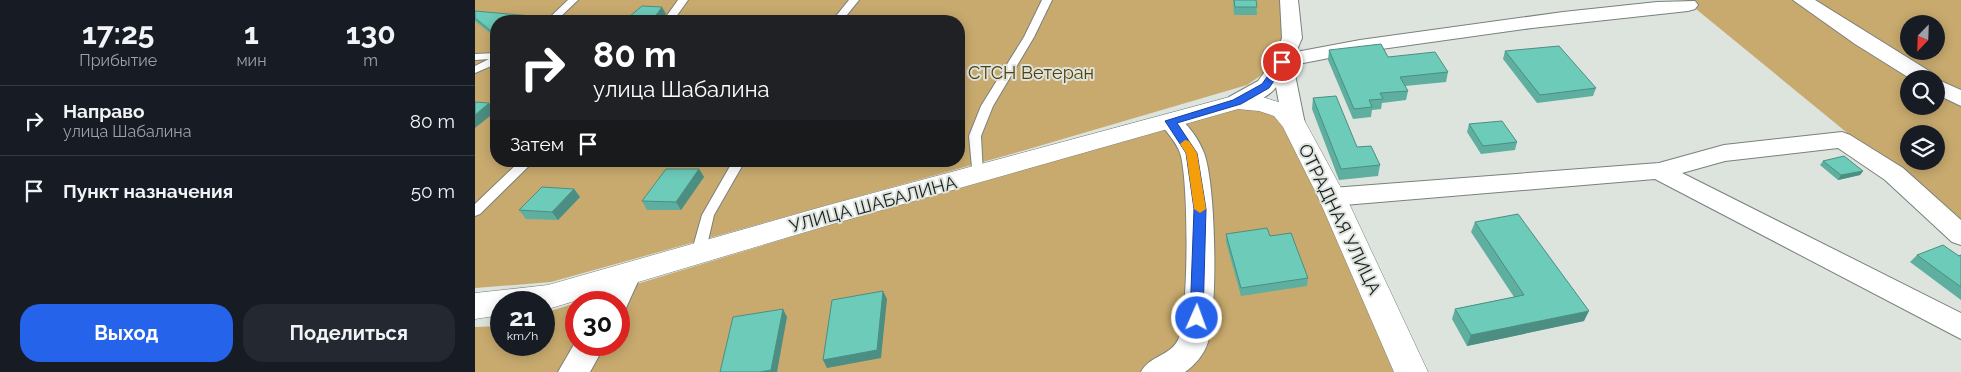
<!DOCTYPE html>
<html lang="ru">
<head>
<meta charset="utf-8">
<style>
	:root { --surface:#171b24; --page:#242831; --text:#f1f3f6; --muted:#9ea1a6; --line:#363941; --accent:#2563eb }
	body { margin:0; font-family:Raleway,sans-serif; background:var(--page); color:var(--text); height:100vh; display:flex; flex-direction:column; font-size:19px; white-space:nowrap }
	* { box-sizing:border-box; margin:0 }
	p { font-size:16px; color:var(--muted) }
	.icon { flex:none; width:28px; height:28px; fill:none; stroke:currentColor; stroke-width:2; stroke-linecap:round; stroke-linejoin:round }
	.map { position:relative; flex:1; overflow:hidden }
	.drawer { display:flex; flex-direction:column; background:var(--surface); width:475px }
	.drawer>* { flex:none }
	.hud { position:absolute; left:15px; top:15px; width:475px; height:152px; border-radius:20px; box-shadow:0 2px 12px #0003; background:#202124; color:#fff; overflow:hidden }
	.needle { width:32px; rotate:203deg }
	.fabs { position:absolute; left:1425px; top:15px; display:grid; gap:10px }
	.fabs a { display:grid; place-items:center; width:45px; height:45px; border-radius:50%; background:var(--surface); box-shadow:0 2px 12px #0003; font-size:25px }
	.speed { position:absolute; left:15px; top:291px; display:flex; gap:10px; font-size:25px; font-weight:700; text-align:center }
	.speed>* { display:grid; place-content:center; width:65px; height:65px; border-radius:50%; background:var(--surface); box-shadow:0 2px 12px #0003; line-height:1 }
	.speed small { font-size:12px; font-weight:400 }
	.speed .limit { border:8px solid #d22; background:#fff; color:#111 }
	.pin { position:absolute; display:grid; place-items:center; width:42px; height:42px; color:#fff; margin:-21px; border:2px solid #fff; border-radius:50%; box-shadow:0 1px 5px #0007 }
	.me { position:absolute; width:55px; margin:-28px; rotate:2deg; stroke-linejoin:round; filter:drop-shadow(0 0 4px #0008) }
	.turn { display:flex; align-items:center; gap:18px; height:105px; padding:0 20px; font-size:22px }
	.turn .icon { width:65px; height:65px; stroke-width:2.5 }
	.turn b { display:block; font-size:35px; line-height:42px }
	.then { display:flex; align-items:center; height:48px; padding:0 20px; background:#0003; gap:10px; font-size:19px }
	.eta { display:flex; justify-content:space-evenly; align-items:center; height:85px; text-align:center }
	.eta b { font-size:30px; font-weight:700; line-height:35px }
	.cta { display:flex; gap:10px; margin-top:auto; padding:10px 20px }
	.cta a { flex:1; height:58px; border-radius:20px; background:var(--accent); color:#fff; font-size:20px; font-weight:700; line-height:58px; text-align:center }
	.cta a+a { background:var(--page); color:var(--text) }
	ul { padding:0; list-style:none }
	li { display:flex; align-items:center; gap:15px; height:70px; padding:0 20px; border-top:1px solid var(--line) }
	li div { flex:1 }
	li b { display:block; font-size:19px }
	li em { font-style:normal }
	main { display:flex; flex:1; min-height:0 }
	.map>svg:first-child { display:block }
	.green { fill:#c8aa6e; fill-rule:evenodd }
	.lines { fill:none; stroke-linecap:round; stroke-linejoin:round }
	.lane-casing { stroke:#7a807b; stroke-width:2 }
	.street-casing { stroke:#7a807b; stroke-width:2 }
	.secondary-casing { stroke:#7a807b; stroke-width:1 }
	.lane { fill:#fff; fill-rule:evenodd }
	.street { fill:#fff; fill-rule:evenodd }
	.secondary { fill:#fff; fill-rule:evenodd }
	.wall { fill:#5eaf9f }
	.shaded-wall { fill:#4c8e82 }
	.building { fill:#6dcbb9; stroke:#4c8e82 }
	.route { fill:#2563eb; stroke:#184099 }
	.slow { fill:#f59e0b }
	.labels { text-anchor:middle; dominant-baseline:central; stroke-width:4; stroke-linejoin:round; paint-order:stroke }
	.park-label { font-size:18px; fill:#564008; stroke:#dde3dd }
	.street-label { font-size:18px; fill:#1b1d1b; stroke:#dde3dd }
</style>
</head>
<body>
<main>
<section class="drawer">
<div class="eta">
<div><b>17:25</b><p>Прибытие</p></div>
<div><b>1</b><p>мин</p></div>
<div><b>130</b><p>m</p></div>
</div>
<ul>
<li><svg class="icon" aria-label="right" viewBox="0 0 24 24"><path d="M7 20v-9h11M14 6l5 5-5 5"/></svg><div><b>Направо</b><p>улица Шабалина</p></div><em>80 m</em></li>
<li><svg class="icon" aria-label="arrive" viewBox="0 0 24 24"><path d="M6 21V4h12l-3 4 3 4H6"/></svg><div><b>Пункт назначения</b></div><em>50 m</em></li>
</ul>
<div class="cta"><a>Выход</a><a>Поделиться</a></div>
</section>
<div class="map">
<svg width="1486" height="372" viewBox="0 0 1486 372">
	<rect width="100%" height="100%" fill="#dde3dd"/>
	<!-- green -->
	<path class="green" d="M0,0H813L809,60L772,85L540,153L76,282L0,288ZM21,21H484V161H21Z
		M1210,0H1486V226ZM1434,24H1461V51H1434ZM1434,79H1461V106H1434ZM1434,134H1461V161H1434Z
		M787,104L819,124L936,372H0V327L26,326V345H69V313L101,303V345H144V302H103L741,107Z"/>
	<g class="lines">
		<defs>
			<path id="lane" d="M93,0H103L81,21H71Z
				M203,0H213L198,21H188Z
				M374,0H384L367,21H357Z
				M567,0H577L559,37L518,106L506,136L508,175L502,179L498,178L494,136L506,106L549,37Z
				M21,53V64L0,73V66L14,59L0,60V54Z
				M45,161H59L5,214L0,216V204Z
				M258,161H270L239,215L230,254L228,258H218L216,254L227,215Z"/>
			<path id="street" d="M805,0H823L827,38L821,52L885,40L1088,12L1182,2L1220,1L1223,5L1220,9L1213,11L1057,28L885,52L818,65L830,124L827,129L819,131L811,129L808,124L801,87C794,98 767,110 754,107L751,102L754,97L783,81L797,62L807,38Z
				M1318,0H1340L1459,74L1461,79L1486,90V106L1461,94V79H1436L1380,44Z
				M695,114C709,117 724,139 729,153C741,184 743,310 733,342C729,355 720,365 710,372H666C674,356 695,356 703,340C714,318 714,178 705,153C701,141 690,131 684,121L687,116Z
				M1367,132L1375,135L1428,168L1486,220V245L1477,242L1410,180L1363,148L1250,161L1207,173L1486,313V339L1180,179L857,206L848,203L844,197L848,191L857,188L1184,163L1249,145Z
				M152,264L162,267L166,275L150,310L144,312V302H126L142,267Z
				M101,341V345H130L115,372H83Z"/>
			<path id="secondary" d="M762,95L787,97L817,106L828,118L871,197L953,372H919L843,197L808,127L799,116L784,111L763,109L354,225L73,309L69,310V302H26V315L0,319V293L73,285L350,206Z"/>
		</defs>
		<!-- lane casing -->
		<use href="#lane" class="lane-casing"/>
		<!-- street casing -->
		<use href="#street" class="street-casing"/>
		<!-- secondary casing -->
		<use href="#secondary" class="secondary-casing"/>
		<!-- lane -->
		<use href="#lane" class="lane"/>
		<!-- street -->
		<use href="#street" class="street"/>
		<!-- secondary -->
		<use href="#secondary" class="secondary"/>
	</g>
	<!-- wall -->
	<path class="wall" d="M758,0H781L782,15H759Z
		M0,11L21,21V38L0,21Z
		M854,50L913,57L973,72L971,82L930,86L933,91L931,100L907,103L906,109L897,110L896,117L878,119L853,60Z
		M1030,51L1121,88L1118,96L1062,103L1028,59Z
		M838,98L882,147L905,165L903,176L864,180L837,109Z
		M994,124L1042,142L1040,150L1006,154L992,132Z
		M1348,161L1388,171L1385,175L1363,180L1345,165Z
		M224,169L229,177L206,210H172L167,201Z
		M99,189L105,197L83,220L51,219L44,210Z
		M1000,222L1109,321L992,346L977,319L980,309L1039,297L996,232Z
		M751,234L795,236L833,278L832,286L766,296L751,242Z
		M1442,255H1486V300L1435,262Z"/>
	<!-- shaded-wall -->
	<path class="shaded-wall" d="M187,7L191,14L187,21H175Z
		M56,16L59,21H48Z
		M14,103L20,112L0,128V115Z
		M224,169L229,177L206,210L201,202Z
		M1388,171L1385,175L1363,180L1366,175Z
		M99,189L105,197L83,220L77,212Z
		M408,291L412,299L406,358L352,368L348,360Z
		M308,309L312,317L302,372H285Z
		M1114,311L1109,321L992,346L996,335Z"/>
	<!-- building -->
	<path class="building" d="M759,0H781L782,7H760Z
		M167,6L187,7L182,14L175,21H149Z
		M0,11L56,16L48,21H21V31L15,30L0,18Z
		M906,44L913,57L960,52L973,72L925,77L933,91L905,93L908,99L894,100L897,107L879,109L854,50Z
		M1084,46L1121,88L1065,95L1030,51Z
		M861,96L882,147L896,146L905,165L866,169L838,98Z
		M0,102L14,103L0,115Z
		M1027,121L1042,142L1008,146L994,124Z
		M1369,156L1388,171L1366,175L1348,161Z
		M191,169H224L201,202L167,201Z
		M67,187L99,189L77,212L44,210Z
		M1043,214L1114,311L996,335L980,309L1049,295L1000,222Z
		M792,228L795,236L816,233L833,278L766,288L751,234Z
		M1468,245L1484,256L1486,255V287L1442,255Z
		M408,291L402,350L348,360L357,300Z
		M308,309L296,370L285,372H245L258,317Z"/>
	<!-- route -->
	<path class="route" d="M807,59L812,62L794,88L766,104L702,123L722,153L731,209L728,318L722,324L715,318L719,209L711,153L690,121L758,100L787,84L804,60Z"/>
	<!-- slow -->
	<path class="slow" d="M710,140L714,141L722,153L731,209L725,213L719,209L711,153L705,144Z"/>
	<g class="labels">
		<!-- park labels -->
		<g class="park-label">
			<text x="556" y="72">СТСН Ветеран</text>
		</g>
		<!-- street labels -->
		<g class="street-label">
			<text transform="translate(398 204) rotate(-15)">УЛИЦА ШАБАЛИНА</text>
			<text transform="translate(865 219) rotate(64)">ОТРАДНАЯ УЛИЦА</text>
		</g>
	</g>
</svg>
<div class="fabs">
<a><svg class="needle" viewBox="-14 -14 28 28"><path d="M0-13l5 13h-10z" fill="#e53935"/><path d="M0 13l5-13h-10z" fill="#9ea1a6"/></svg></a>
<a><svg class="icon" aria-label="search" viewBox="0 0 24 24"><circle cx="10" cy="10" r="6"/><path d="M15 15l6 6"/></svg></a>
<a><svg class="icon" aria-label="layers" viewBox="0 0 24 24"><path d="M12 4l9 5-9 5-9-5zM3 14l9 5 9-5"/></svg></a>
</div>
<div class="speed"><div>21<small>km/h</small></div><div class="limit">30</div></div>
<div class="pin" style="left:807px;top:62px;background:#d93025"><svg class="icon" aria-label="arrive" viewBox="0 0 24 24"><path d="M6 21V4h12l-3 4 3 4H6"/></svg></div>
<svg class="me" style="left:722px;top:318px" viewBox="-20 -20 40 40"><circle r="17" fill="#2563eb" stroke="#fff" stroke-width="3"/><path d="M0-11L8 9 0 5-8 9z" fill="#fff"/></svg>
<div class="hud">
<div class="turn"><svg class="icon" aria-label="right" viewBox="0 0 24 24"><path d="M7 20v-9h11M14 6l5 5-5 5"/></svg><div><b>80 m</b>улица Шабалина</div></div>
<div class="then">Затем<svg class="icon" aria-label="arrive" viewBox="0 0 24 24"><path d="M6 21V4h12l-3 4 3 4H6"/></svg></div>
</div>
</div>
</main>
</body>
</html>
